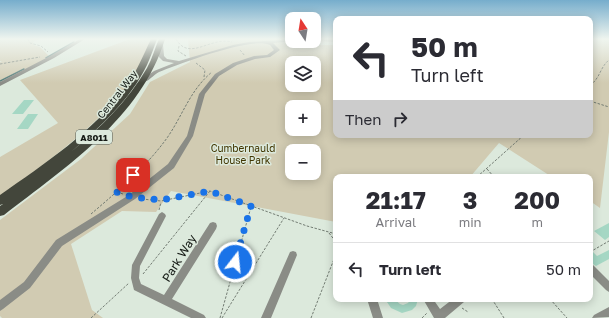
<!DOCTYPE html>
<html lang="en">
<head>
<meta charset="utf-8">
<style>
	:root { --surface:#fff; --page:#f2f2f3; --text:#2b2b33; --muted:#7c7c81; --line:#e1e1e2 }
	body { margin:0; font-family:"Golos Text",sans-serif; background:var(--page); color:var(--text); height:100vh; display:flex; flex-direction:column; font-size:15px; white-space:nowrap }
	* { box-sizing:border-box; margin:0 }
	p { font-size:13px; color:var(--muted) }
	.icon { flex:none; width:22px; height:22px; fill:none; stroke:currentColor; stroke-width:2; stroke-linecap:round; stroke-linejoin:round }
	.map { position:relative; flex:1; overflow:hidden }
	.drawer { position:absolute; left:333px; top:174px; width:260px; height:128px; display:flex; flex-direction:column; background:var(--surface); border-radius:8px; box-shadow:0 2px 10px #0003 }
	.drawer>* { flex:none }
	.hud { position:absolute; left:333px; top:16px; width:260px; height:122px; border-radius:8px; box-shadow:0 2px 10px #0003; background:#fff; color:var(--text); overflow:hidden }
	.needle { width:26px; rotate:348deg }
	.fabs { position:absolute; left:285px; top:12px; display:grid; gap:8px }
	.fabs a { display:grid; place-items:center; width:36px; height:36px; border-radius:8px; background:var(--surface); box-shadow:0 2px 10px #0003; font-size:20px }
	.pin { position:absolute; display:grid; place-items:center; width:34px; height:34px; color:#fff; margin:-17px; border-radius:8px; box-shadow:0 2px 6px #0006 }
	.me { position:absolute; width:44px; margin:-22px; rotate:16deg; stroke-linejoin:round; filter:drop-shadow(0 0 3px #0008) }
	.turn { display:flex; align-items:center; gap:14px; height:84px; padding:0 12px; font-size:18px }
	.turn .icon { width:52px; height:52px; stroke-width:2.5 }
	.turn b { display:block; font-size:28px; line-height:34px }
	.then { display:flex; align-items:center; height:38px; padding:0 12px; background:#0003; gap:8px; font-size:15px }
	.eta { display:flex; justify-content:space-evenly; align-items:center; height:68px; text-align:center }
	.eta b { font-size:24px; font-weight:700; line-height:28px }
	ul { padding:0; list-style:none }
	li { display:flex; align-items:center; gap:12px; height:52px; padding:0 12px; border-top:1px solid var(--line) }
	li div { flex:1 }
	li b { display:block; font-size:15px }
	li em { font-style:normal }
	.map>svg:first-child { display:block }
	.green { fill:#d1cbb2; fill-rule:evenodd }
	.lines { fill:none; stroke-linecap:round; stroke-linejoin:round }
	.stream { stroke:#517977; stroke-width:1.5 }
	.building { fill:#a5d7c4 }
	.path { stroke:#737c73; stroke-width:1; stroke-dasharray:2.5 1.5; stroke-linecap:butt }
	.minor { fill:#8a8c86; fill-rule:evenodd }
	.major { fill:#43463b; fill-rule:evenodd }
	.route { stroke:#1a73e8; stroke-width:7; stroke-dasharray:0 12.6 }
	.labels { text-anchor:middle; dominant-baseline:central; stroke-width:3; stroke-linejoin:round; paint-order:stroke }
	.shield { fill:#dce9dc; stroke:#515851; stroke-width:1 }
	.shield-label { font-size:9px; font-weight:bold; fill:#151a15 }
	.street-label { font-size:10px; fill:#151a15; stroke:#dce9dc }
	.park-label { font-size:10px; fill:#403500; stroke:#dce9dc }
	.near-street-label { font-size:12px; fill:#151a15; stroke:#dce9dc }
</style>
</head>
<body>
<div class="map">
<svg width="609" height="318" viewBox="0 0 609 318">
	<rect width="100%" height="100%" fill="#dce9dc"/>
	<!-- green -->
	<path class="green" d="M0,39H39L33,42L34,45L40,47L50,57L0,82V62H2L0,61Z
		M130,39H151C135,101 51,160 0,196V157L58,123L20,80Z
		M188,39H292V41L334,39L335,41L288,43V45H336V135H590V39H609V132L600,208L590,201V177H552L499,143L470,177H336V222L171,191L156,212L122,211L71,244L92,310L103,318H2L0,316V220L81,159L130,114L150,82L190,62ZM292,63H314V85H292ZM292,107H314V129H292ZM292,151H314V173H292Z"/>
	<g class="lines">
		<!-- stream -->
		<path class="stream" d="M46,58L74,42
			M0,81L24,69"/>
	</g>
	<!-- building -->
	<path class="building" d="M24,100H34L23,114H12Z
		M28,114H38L28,129H17Z
		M609,223V237L605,240L594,231Z
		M609,250V259L596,266L590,262V254L593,252L597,256Z
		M385,299H394L400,304L403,305L408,303L411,299H418L416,306L412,310L402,313L391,308Z"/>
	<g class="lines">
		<!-- path -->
		<path class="path" d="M28,39L30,43L41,46L48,52
			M176,39C189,62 211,36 232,42
			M179,46L178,51L186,56
			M240,50L245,56
			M196,63L205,70L204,77
			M0,64L40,57
			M590,85C600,79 600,67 609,60
			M590,101L609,107
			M487,169L494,177
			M477,177L524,135
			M117,192L123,194
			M142,199L161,201L210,191L307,226L336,234
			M159,210L161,202
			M91,214C118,191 146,167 167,138C183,115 190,90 212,72
			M329,233L336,242
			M590,252L609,241
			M143,274L210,191
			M492,299L504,318
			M550,299L567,318
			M462,308L468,312
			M91,318L129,283
			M220,318L251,207
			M222,318L284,218
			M311,318L336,254
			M422,318L427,313"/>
		<!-- minor -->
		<path class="minor" d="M80,39H85L54,58L0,86V82L50,56Z
			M292,39V41H294L273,43L280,50L270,57L255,59L237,65L219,76L205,94L193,136L174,168L135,199L62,246L30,288L3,309L0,311V300L24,282L56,240L129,195L168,164L187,136L199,94L215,74L233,63L254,56L267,55L274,50C273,49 271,46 270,45C253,36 178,64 159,72C153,75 148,83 141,82V80L154,71L174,63L163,61L159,57L158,43L163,44L164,56L167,59L179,61L233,45L249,42Z
			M314,39H336V42L314,40Z
			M162,212L165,214L166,216L140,266L139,278L141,284L164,295L210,223L213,222L216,223L217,226L216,229L172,299L204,315L206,318H191L134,290L131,278L132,265L159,214Z
			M293,251L296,252L297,255L271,318H261L290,252Z
			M590,264L593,265L609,281V292L606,290L590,274Z
			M367,299H377L383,318H373Z
			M423,299H433L440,309L453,299H466L464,302L445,318H434Z
			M609,307V317L592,318L594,315Z"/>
		<!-- major -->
		<path class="major" d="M151,39H157C154,47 151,56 147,65C130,100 100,127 71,152C101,127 128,101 147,68C152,59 155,48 159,39H165C141,118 66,167 4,215L0,216V206L3,204L0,205V195C44,164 93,132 125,88C136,73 143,56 151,39Z"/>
	</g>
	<!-- sky -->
	<linearGradient id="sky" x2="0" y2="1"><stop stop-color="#76adcc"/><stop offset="0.47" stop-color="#eff5ef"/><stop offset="1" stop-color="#eff5ef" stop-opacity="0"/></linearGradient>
	<rect width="609" height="83" fill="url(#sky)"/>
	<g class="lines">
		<!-- route -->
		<path class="route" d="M133,175L116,192L132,197L161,200L210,191L251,206L235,262"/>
	</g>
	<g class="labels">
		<!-- shield labels -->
		<rect class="shield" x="76" y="130" width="36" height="14" rx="3"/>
		<g class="shield-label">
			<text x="94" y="137">A8011</text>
		</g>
		<!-- street labels -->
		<g class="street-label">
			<text transform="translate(117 94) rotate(-52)">Central Way</text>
		</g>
		<!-- park labels -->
		<g class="park-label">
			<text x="243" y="148">Cumbernauld<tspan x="243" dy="12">House Park</tspan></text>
		</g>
		<!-- near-street labels -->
		<g class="near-street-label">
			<text transform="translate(179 258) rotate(-58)">Park Way</text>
		</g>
	</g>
</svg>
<div class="fabs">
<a><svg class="needle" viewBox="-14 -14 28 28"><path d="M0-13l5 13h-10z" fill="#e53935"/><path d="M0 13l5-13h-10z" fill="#7c7c81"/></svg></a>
<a><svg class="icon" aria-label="layers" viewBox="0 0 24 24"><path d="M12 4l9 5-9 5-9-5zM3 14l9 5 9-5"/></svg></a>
<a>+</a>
<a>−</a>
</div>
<div class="pin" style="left:133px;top:175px;background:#d93025"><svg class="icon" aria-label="arrive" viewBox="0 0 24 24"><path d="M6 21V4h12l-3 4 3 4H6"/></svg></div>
<svg class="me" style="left:235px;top:262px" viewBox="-20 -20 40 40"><circle r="17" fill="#1a73e8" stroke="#fff" stroke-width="3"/><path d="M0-11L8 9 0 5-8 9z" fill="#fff"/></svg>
<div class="hud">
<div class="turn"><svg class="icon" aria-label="left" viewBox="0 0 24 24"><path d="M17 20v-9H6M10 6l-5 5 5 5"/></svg><div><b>50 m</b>Turn left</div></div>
<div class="then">Then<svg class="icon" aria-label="right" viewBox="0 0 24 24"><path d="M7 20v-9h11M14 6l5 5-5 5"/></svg></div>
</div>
<section class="drawer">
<div class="eta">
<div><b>21:17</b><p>Arrival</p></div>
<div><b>3</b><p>min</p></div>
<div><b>200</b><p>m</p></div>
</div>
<ul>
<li><svg class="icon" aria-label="left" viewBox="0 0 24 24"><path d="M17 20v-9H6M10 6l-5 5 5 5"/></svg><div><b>Turn left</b></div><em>50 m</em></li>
</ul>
</section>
</div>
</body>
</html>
